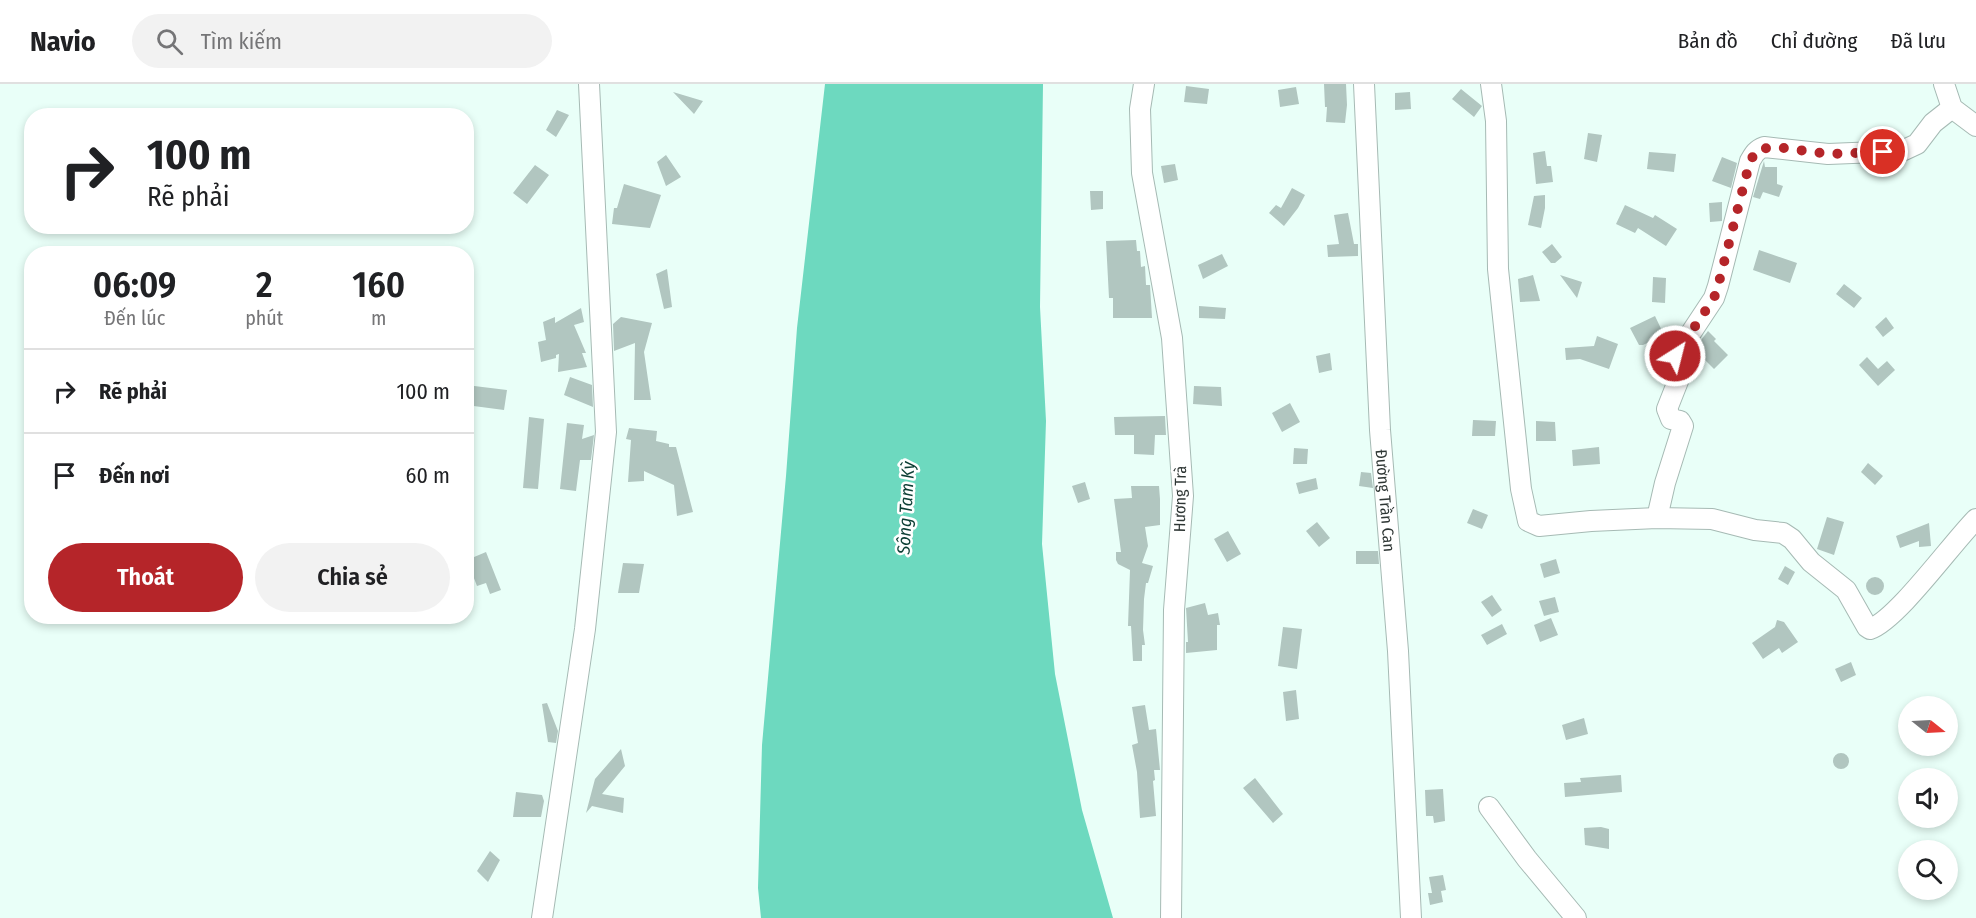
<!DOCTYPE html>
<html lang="vi">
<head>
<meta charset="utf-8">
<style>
	:root { --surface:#fff; --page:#f2f2f2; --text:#202124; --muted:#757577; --line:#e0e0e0; --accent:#b52529 }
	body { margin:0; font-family:"Fira Sans Condensed",sans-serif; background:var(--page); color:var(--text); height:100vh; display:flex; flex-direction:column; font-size:22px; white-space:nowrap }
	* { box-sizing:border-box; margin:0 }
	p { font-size:20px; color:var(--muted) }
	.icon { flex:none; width:33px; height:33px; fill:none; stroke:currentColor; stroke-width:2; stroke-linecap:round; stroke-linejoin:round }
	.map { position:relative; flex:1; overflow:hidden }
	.details { position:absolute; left:24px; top:162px; width:450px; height:378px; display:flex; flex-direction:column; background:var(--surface); border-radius:24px; box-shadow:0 3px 9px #0003 }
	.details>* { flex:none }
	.hud { position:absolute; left:24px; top:24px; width:450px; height:126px; border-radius:24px; box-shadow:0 3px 9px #0003; background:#fff; color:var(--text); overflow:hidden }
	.needle { width:39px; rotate:108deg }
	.buttons { position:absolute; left:1898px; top:612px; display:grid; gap:12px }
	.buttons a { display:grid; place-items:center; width:60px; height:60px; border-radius:50%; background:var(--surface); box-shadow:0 3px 9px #0003; font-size:30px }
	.pin { position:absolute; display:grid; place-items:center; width:51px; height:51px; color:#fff; margin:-26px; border:3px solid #fff; border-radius:50%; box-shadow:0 2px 6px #0007 }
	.me { position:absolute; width:66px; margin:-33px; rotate:36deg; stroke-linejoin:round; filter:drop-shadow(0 0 4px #0008) }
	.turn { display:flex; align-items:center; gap:21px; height:126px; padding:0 24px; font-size:27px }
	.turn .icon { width:78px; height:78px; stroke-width:2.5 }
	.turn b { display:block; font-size:42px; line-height:51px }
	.eta { display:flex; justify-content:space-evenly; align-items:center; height:102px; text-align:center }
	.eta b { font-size:36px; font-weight:600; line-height:42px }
	.button { display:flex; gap:12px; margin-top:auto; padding:12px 24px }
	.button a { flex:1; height:69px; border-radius:36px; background:var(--accent); color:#fff; font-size:24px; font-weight:600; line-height:69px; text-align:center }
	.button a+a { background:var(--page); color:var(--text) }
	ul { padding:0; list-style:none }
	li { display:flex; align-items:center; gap:18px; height:84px; padding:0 24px; border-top:2px solid var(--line) }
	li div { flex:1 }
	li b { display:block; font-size:22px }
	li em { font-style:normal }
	header { display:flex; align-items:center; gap:36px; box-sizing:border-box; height:84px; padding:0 30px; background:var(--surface); border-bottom:2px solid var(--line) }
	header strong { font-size:28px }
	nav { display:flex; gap:33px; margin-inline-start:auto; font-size:21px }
	.search { width:420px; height:54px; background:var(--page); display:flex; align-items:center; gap:15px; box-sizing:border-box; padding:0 21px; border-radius:33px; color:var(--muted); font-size:22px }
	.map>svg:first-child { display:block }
	.water { fill:#6dd9bf }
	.building { fill:#b1c6c0 }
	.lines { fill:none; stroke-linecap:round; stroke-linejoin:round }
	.minor-casing { stroke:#a6bab4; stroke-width:22 }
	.minor { stroke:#fff; stroke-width:20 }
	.route { stroke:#b52529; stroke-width:10; stroke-dasharray:0 18 }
	.labels { text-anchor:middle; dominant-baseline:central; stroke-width:5; stroke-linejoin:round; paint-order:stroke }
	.street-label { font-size:16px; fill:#2e3634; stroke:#fff }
	.water-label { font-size:18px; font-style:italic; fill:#0c3e34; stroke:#fff }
</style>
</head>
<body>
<header>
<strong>Navio</strong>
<div class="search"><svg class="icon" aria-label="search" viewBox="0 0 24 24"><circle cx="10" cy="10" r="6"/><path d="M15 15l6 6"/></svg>Tìm kiếm</div>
<nav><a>Bản đồ</a><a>Chỉ đường</a><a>Đã lưu</a></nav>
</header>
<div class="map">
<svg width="1976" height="834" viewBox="0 0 1976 834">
	<rect width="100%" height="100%" fill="#e9fff8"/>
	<!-- water -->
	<path class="water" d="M825,0H1043L1040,223L1046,337L1042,460L1055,590L1082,726L1113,834H761L758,804L762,661L786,392L797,244Z"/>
	<!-- building -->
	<path class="building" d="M1324,0H1346L1347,21L1345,39L1326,38L1327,23H1325Z
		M1186,2L1209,5L1207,20L1184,18Z
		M1296,3L1299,20L1280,23L1278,6Z
		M1461,5L1482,22L1474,33L1452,15Z
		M673,8L703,17L694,30Z
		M1410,8L1411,25L1395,26V9Z
		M557,26L569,31L556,53L546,46Z
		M1588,49L1602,51L1597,78L1584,75Z
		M1545,67L1547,82H1551L1553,98L1536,100L1533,69Z
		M1649,68L1676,70L1674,88L1647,85Z
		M666,71L681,93L666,102L657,78Z
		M1722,73L1737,79L1731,104L1712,97Z
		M1764,77L1765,83H1777V100L1783,102L1779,113L1763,108L1760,115L1753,113Z
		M1175,80L1178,96L1164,99L1161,82Z
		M535,81L549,91L527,120L513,109Z
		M624,100L661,111L650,144L612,140L614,124H617Z
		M1292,104L1305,111L1298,124L1284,142L1269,129L1276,121L1281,124Z
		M1090,107H1103V125L1091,126Z
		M1545,111V124L1541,144L1528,141L1534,112Z
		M1722,118V137L1710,138L1709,119Z
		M1625,121L1653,134L1655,131L1677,145L1666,162L1638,144L1635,149L1616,140Z
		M1348,129L1354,160H1358V172L1328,173L1327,161L1339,160L1334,131Z
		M1136,156L1137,167H1140L1141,183L1145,182L1146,201H1150L1152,234H1113V214H1109L1106,157Z
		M1552,160L1562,173L1555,179H1551L1542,168Z
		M1759,166L1797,179L1790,199L1753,186Z
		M1222,170L1228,182L1203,195L1198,181Z
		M667,185L672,223L664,225L656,190Z
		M1533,191L1540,217L1520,218L1518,195Z
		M1560,191L1582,198L1577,214Z
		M1653,193L1666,194L1665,219L1652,218Z
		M1844,200L1862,214L1854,224L1836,210Z
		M1199,222L1226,224L1225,235L1199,234Z
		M581,224L584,238L574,241L586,269H582L587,283L558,288L559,270L556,271V274L541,278L538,258L546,256L543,238L555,233V239Z
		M1655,232L1664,251L1643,261H1639L1630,244Z
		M621,233L652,239L644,268L651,316H634L635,259L614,267L613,240Z
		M1886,233L1894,244L1883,253L1875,243Z
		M1708,247L1716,255L1714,257L1728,271L1714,285L1694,265Z
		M1597,252L1618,260L1609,285L1580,275L1566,276L1565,264L1594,262Z
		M1330,269L1332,286L1319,289L1316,272Z
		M1867,273L1878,285L1887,277L1895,286L1878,302L1859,281Z
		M570,293L592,301L593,323L564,311Z
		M466,301L507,306L504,326L466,321Z
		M1194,302L1221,303L1222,322L1193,320Z
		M1290,319L1300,338L1282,348L1272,329Z
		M1165,332L1166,351H1155L1154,371L1134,370V351H1115L1114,333Z
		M529,333L544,335L538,405L523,404Z
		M1473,336L1496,337L1495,352H1472Z
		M1536,337L1555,338L1556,357H1536Z
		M567,339L584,341L582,355L594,351L591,376H580L576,407L560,405Z
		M629,344L657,347L656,357L669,360V363H676L693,428L677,432L674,401L644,387V397L628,398L631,356L626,355Z
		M1599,363L1600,380L1573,382L1572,366Z
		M1294,364L1308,365L1307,380H1293Z
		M1868,379L1883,392L1875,401L1861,388Z
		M1361,388L1371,389L1373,404L1359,402Z
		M1316,394L1318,405L1299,410L1296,399Z
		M1085,398L1090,415L1078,419L1072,402Z
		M1131,402H1159L1160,415V441L1145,443L1148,462L1142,479L1153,482L1148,499H1146L1144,515L1143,546L1145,561H1142V577H1133L1131,542H1128L1130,486L1118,480L1116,476V468H1121L1114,415L1132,414Z
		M1473,425L1488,431L1482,445L1467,439Z
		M1827,433L1844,438L1834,471L1817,465Z
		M1317,438L1330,454L1319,463L1306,447Z
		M1929,439L1931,462L1919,463V457L1900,464L1896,452Z
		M1228,447L1241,470L1227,478L1214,455Z
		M1356,467H1378L1379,480H1356Z
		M486,468L501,506L490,510L486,499L477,502L467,476Z
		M1556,475L1560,489L1544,494L1540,480Z
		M623,479L644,480L639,509H618Z
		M1785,482L1795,488L1788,501L1778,495Z
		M1866 502a9 9 0 1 1 18 0a9 9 0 1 1-18 0Z
		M1492,511L1502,526L1492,533L1481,518Z
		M1555,513L1559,528L1544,532L1539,517Z
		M1205,519L1208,531L1218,529L1220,541H1217V566L1186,569V558H1188L1186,524Z
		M1551,534L1558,551L1540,558L1534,541Z
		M1777,536L1784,538L1798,558L1782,569L1779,564L1763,575L1752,559L1775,543Z
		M1502,540L1507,550L1487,561L1481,551Z
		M1283,543L1302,545L1297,585L1278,582Z
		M1851,578L1856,591L1841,598L1835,585Z
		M1296,606L1299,635L1286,637L1283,608Z
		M547,619L558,647L556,659L548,658L542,620Z
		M1145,621L1149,646L1156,645L1160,686H1154L1155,696L1153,697L1156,732L1140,734L1137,688L1132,661L1138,659L1132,623Z
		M1584,634L1588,650L1566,656L1562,641Z
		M621,665L625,682L602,710L624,714L623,729L592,722L586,729L595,695Z
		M1833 677a8 8 0 1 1 16 0a8 8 0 1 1-16 0Z
		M1621,691L1622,708L1565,713L1564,699L1581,698L1580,694Z
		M1255,694L1283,730L1273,739L1243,704Z
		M1443,705L1445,737L1434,739L1433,732H1426L1425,706Z
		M516,708L542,711L544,717L541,733H513Z
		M1601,743L1609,745V765L1585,761L1584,744Z
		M490,767L500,776L488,798L477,787Z
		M1443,791L1446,806L1441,807L1443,818L1430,821L1428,809H1432L1429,793Z"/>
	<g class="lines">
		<defs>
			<g id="minor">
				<path d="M1144,0L1140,25L1142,89L1172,254L1183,412L1174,526L1171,834"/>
				<path id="s1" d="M1364,0L1380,346L1398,567L1411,834"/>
				<path d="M1491,0L1496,37L1498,185L1521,405L1528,437L1539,442L1591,437L1657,434L1712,435L1755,446L1783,449L1792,455L1811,478L1846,506L1867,543L1870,545C1897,536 1952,459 1976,435"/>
				<path d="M1944,0L1952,24L1976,42"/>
				<path d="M1657,434L1665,399L1683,342L1680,337L1671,335L1667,325L1680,292V285L1673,276L1714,214L1718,202L1750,77C1754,70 1756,66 1764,63L1828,70L1902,67L1917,60L1933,39L1952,24"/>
				<path d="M1489,723L1527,775L1576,834"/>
				<path d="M542,834L585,545L606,348L589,0"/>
			</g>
		</defs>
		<!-- minor casing -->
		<use href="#minor" class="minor-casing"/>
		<!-- minor -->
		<use href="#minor" class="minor"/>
	</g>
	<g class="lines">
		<!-- route -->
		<path class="route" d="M1675,272L1714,214L1718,202L1750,77L1758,65L1777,63L1828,70L1883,68"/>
	</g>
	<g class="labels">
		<!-- street labels -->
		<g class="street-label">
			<text transform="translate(1180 415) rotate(-89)">Hương Trà</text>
			<text stroke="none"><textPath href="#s1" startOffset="417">Đường Trần Can</textPath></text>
		</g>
		<!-- water labels -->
		<g class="water-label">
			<text transform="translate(906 424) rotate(-87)">Sông Tam Kỳ</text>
		</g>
	</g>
</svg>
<div class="buttons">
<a><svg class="needle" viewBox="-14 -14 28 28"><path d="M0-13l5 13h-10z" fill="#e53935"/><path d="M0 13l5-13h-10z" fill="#757577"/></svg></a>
<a><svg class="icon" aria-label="sound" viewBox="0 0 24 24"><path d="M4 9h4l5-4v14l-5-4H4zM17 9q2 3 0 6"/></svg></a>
<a><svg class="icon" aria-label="search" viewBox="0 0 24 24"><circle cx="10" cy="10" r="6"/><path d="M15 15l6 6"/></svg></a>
</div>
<div class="pin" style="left:1883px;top:68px;background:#d93025"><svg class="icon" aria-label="arrive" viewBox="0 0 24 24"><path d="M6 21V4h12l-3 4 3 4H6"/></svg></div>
<svg class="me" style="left:1675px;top:272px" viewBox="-20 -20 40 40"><circle r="17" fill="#b52529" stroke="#fff" stroke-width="3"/><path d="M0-11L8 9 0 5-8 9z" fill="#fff"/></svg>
<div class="hud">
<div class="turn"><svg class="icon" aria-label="right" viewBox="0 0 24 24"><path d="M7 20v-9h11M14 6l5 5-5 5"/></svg><div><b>100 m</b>Rẽ phải</div></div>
</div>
<section class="details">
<div class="eta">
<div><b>06:09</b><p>Đến lúc</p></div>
<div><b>2</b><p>phút</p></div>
<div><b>160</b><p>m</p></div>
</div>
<ul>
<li><svg class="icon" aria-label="right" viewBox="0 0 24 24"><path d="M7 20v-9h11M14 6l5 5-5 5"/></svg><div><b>Rẽ phải</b></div><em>100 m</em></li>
<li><svg class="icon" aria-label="arrive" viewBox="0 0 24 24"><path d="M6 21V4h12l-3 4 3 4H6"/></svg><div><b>Đến nơi</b></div><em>60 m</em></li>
</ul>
<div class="button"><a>Thoát</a><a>Chia sẻ</a></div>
</section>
</div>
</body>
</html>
